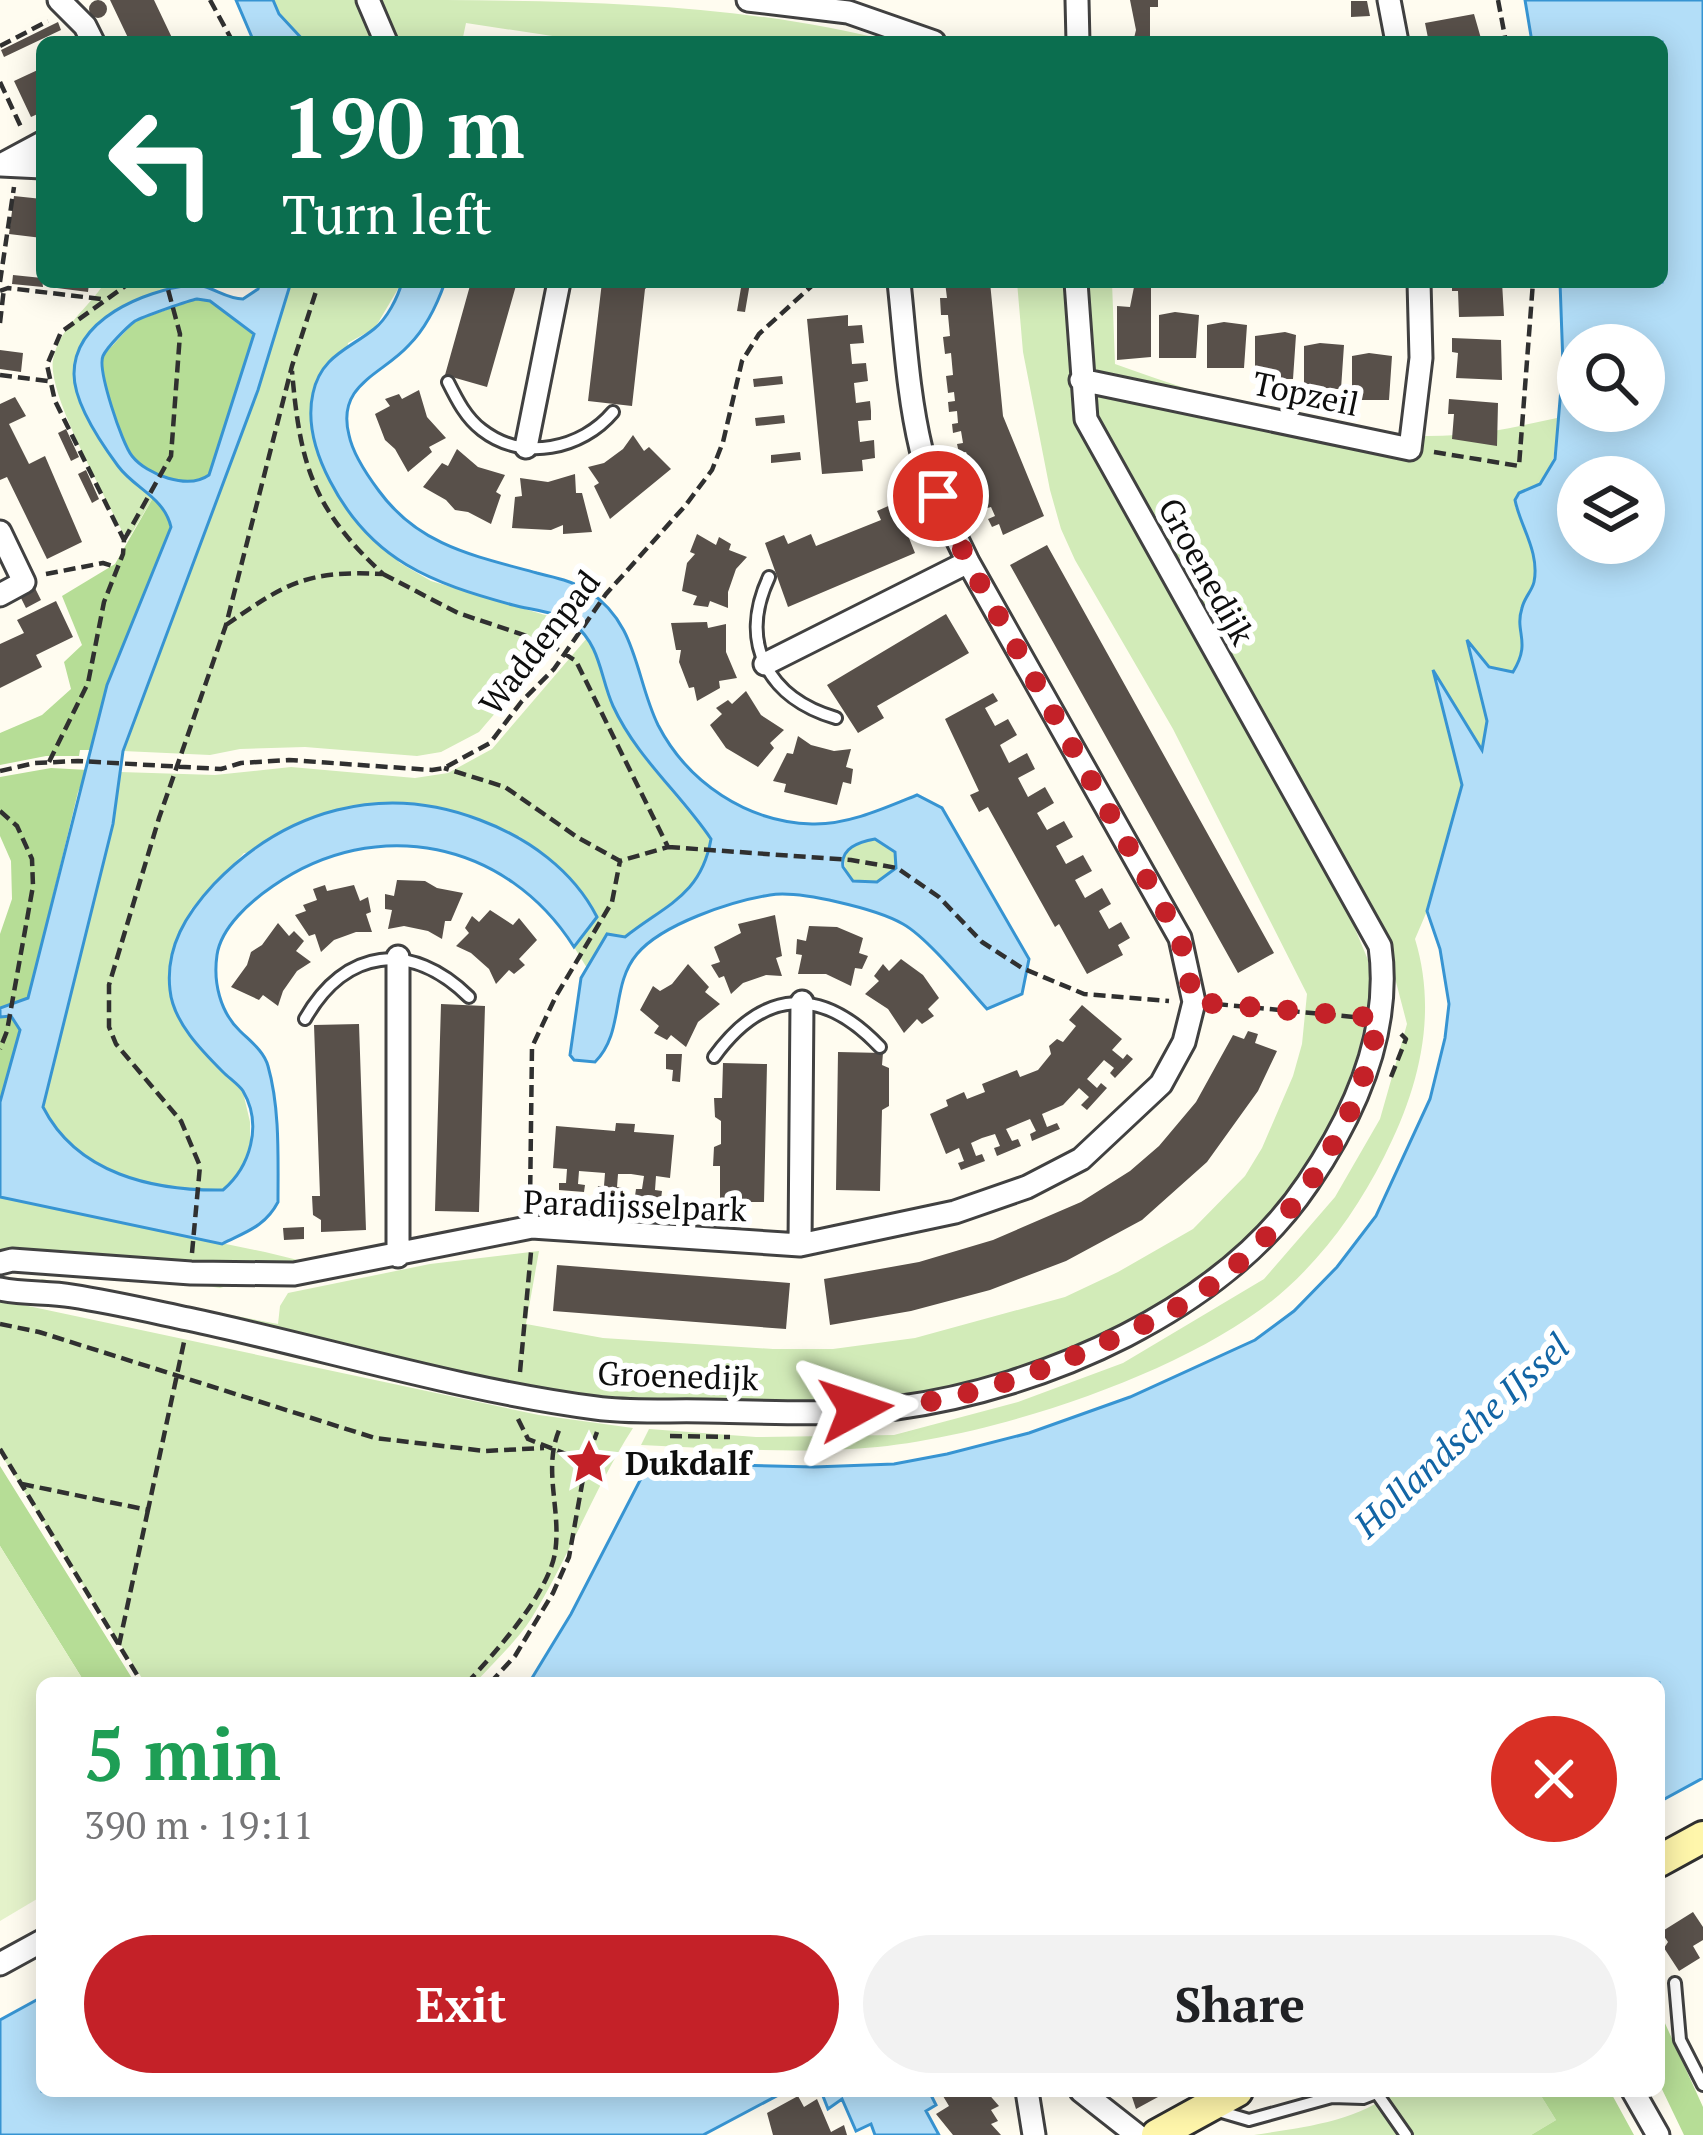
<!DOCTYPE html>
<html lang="en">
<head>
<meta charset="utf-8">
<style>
	:root { --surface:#fff; --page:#f2f2f2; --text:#202124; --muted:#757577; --accent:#c42128 }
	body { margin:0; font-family:"PT Serif",serif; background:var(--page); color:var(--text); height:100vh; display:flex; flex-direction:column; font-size:45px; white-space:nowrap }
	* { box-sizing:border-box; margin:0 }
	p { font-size:39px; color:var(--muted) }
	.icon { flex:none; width:66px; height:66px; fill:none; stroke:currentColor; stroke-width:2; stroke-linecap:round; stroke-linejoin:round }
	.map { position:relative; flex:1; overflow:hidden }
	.side { position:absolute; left:36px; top:1677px; width:1629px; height:420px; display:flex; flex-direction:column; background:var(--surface); border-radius:18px; box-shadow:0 6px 30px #0003 }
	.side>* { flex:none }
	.banner { position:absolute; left:36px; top:36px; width:1632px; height:252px; border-radius:18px; box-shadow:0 6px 30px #0003; background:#0b6e4f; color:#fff; overflow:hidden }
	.controls { position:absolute; left:1557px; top:324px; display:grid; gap:24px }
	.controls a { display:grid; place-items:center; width:108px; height:108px; border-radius:50%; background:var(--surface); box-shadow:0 6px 30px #0003; font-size:60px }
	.pin { position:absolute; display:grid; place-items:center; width:102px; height:102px; color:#fff; margin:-51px; border:6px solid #fff; border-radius:50%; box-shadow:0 3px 12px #0007 }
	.me { position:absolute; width:132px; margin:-66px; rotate:85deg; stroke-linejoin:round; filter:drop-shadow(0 0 9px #0008) }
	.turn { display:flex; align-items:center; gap:42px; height:252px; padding:0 48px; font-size:54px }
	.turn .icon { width:156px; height:156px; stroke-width:2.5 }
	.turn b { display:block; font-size:84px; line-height:102px }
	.round { display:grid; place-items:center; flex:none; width:126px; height:126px; border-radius:63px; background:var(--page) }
	.head { display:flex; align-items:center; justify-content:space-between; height:204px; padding:0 48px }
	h1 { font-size:72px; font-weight:600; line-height:90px; color:#1e9e55 }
	.button { display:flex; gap:24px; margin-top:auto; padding:24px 48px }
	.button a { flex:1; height:138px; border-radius:72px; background:var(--accent); color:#fff; font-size:48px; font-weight:600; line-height:138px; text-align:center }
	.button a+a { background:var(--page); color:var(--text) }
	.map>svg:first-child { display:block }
	.green { fill:#d2ebb8 }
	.forest { fill:#b6dd96 }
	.pitch { fill:#e4f2ca }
	.water { fill:#b3def8; stroke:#3794d2; stroke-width:3; fill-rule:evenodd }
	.building { fill:#58504a }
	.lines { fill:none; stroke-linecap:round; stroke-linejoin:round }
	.lane-casing { stroke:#414141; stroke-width:16 }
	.street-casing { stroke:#414141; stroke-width:27 }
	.secondary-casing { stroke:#303030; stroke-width:36 }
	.path { stroke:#303030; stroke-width:4.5; stroke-dasharray:12 6; stroke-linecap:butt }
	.lane { stroke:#fff; stroke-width:10 }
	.street { stroke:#fff; stroke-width:21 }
	.secondary { stroke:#fff6ab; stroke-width:30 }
	.route { stroke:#c42128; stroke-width:21; stroke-dasharray:0 37.8 }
	.labels { text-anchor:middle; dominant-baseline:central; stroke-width:12; stroke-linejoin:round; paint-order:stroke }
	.street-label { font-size:33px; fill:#0e0e0e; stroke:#fff }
	.poi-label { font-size:33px; font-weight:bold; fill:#0e0e0e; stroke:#fff; text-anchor:start }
	.water-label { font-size:36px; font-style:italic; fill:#1265a5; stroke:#fff }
</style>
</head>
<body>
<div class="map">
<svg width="1703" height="2135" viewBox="0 0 1703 2135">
	<rect width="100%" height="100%" fill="#fffcf0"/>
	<!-- green -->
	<path class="green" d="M273,0H357L374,42H305L279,14Z
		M380,0C549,0 731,0 893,42H592L466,23L462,42H397Z
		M105,282H172L176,289C132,299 66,325 75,382C78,397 87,411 94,425C107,454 125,481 154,496L130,536L123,533C106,498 47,394 53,360C59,327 89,308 105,282Z
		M291,282H402L375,328L348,343L334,490L350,514L400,563L431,581L572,623L479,732L441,752L417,756L305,747L240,749L210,755L123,751L258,390Z
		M1017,282H1067L1075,422L1302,821L1339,890L1368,960L1371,995L1357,1057L1318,1161L1264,1237L1183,1306L927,1406L691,1411L508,1384L35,1285L42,1279L278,1324L280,1306L288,1293L430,1264L539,1251L526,1324L603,1338L773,1349H833L915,1338L1065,1297L1118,1272L1193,1229L1245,1176L1262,1148L1293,1076L1302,1044L1307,994L1173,729L1075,560L1061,529L1050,490L1023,352Z
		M1089,282H1112L1115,364C1223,402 1341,443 1457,435C1491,433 1524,425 1557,418C1555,473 1552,469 1515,507C1529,528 1541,566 1532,590C1528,600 1521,605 1521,616C1521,640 1525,651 1513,672L1489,667L1470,643L1487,722L1482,752L1434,675L1462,785L1427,911L1415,939C1438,1014 1419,1089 1384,1157C1359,1206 1328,1251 1287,1288C1195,1373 975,1444 850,1449C781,1453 711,1448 641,1445L649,1429L756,1437L894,1435L1018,1402L1123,1363L1264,1279L1335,1197L1380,1119L1407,1024L1385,940L1111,446L1094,409Z
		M587,638L598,655L613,704L644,758L711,839C701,896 665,904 625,937L607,934L587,968L574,947L596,917L594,910L556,864L519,836L244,853L191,909L171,956L208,1057L243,1092L250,1122V1155L242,1174L223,1190C151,1190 79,1175 43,1107L113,824L120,772L215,775L291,767L415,778L448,773L492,749Z
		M875,839L895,852L896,868L877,882L853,881L846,874L844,855L851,846Z
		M0,1197L265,1252L306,1262L220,1288L15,1255L0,1258Z
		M0,1300L539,1415L633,1428C594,1489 569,1557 531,1619C516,1642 493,1663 475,1683H145L0,1453Z
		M1393,2091H1538L1556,2120L1531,2135H1254C1298,2128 1359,2122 1393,2091Z"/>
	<!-- forest -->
	<path class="forest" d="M197,299L210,301L254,334L209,475C188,490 148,474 132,456C118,439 102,379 102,357L135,321Z
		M154,496L168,516L171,527L107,685L92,750H80L79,756H46L0,765V733L42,715L71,689L64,662L82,645L62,596L115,564Z
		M51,768L88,770L78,792L28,998L0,1008V934L12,899L11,861L0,836V777Z
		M11,1016L20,1030L0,1102V1017Z
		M0,1466L135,1683H85L0,1546Z
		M1659,2010L1703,2107V2135H1684L1659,2083Z
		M1538,2091H1610L1634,2135H1531L1556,2120Z"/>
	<!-- pitch -->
	<path class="pitch" d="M0,1546L85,1683H42V1896L0,1921Z"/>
	<!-- water -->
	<path class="water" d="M236,0H273L279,14L305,42H254Z
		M1525,0H1703V1778L1659,1802V1683H529L571,1614L649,1463L814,1467L894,1464L947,1454L1029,1433L1130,1397L1255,1340L1294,1311L1337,1267L1376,1216L1430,1099L1445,1038L1449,1004L1440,949L1427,911L1462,785L1433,670L1482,750L1487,721L1467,640L1489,667L1513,672C1532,641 1514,633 1522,608C1524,598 1532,591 1534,582C1540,552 1520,526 1515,500L1519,493L1540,484L1555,459L1563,365L1560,282H1662V42H1532ZM1578,345H1644V411H1578ZM1644,477V543H1578V477Z
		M260,282H291L258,390L123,751L113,824L43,1107C77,1174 153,1191 223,1190C250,1167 263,1125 243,1091C239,1085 229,1078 223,1072C202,1051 173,1022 170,990C165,947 187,913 214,884C285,810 382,782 480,820C528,838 573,870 597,917L574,947C507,841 376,814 273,886C251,901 221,927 217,955C213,982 220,1012 240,1031C250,1041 264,1051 268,1066C280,1108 278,1158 278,1202C265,1227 245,1232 222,1244L0,1197V1102L20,1030L11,1016L0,1017V1008L28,998L107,685L171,527C164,497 135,489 118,466C101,443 74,403 74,374C74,319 144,291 190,285C209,283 224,299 243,299L258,289ZM197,299L210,301L254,334L209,475C188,490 147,475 132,456C122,444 97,369 103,356C107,347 127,327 135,321C142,317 190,300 197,299Z
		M402,282H445C437,305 426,328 409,345C382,375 336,384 349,435C353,455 367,475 379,491C419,546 475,556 537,573C554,577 572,581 588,591C638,623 635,678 658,725C688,783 747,822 812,824C848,825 885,808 917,795L942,808L1029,959L1022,994L987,1009C967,987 928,938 903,924C877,909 799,890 770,895C732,901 662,924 637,954C610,986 625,1032 595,1062L574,1060L570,1055L581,978L607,934L625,937C665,905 701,896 711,839C680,793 637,758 613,706C600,677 601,646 574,624C559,612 531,610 513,605C432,583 371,561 330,481C316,454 306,424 313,393C321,356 349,349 374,329C387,319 398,297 402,282ZM875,839L895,852L896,868L877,882L853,881L843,867C840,848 859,842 875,839Z
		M42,1997V2091H786L703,2135H0V2020Z
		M821,2091H929L936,2105L926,2111L939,2135H875L871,2124L856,2131L842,2099L828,2109Z"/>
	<!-- building -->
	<path class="building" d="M89 9a9 9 0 1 1 18 0a9 9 0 1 1-18 0Z
		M110,0H154L174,42H130Z
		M1130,0H1158V7H1150V42H1133L1136,30Z
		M1351,1H1367L1370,16L1351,17Z
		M1474,14L1482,42H1435L1434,37L1428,38L1425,23Z
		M58,22L61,30L4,57L1,50Z
		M42,68V112L31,117L14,81Z
		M14,196L42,199V238L9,234Z
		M13,275L42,278L43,287L12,284Z
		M58,282L89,283L88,292L57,288Z
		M471,282H517L487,387L445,375Z
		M602,282H653L645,289L632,406L588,401Z
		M742,282L750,283L745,312L737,311Z
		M945,282H990L1003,416L1044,516L1003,535L999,524L992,527L988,519L995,516L991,507L984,509L980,501L987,498L982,489L976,492L972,484L978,481L974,470L967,473L964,464L970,462L966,452L959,453L957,444L963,443L961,431L953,433L952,424L958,423L957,411L949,412L948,402L955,401L954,392L948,393L946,376L953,375L951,353L945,354L943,337L950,336L948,315H941L940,298H947Z
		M1135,282H1151V357L1117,360V306L1130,307Z
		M1452,282H1502L1504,316L1459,317L1458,291H1452Z
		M1175,312L1199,315L1196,358H1159V315Z
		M848,315V326L862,325L864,343L850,344L852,364L866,363L868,381L854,383L856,403L870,401L871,411V420L858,421L860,442L874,440L875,458L862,460L863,471L822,474L807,319Z
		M1224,322L1247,325L1244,368H1207V325Z
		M1285,332L1296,335L1293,379H1255V336Z
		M1452,338L1501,340L1502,380L1456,378L1458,353L1452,352Z
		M1320,343L1344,345L1341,389H1304V346Z
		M0,350L23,353L21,372L0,369Z
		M1369,353L1392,356L1389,400H1352V356Z
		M782,376L783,384L754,387L753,379Z
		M419,390L427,417L446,438L429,447L432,452L408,472L395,449L385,440L375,414L390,406L385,399L399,394L402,399Z
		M15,397L26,416L9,424L29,464L45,456L82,542L47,559L7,477L0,480V404Z
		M1449,399L1498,403L1497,446L1452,439L1454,414H1448Z
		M784,415L785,423L756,426L755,418Z
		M66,429L79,457L71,461L58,433Z
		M633,435L644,451L649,447L671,469L610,519L594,486L599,483L588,467L604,463L623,449Z
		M457,449L478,467L505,475L496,492L501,495L491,524L468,512L455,510L446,500L423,487L442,463L448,466Z
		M800,452L801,460L771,463V455Z
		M86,470L99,499L92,503L78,474Z
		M575,474L576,493H582L592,532L563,534V525L551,530L512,528L515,497L522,496L520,478L548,482Z
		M895,503L915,553L788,607L765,543L784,535L788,544L811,534L816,546L881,520L877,511Z
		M697,534L716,545L719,537L731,544L729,550L747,557L736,569L728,592V608L710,601L708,607L693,605L697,596L682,591L687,563L695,554L690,552Z
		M1047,545L1274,953L1238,973L1010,565Z
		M34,586L41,600L26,608L19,594Z
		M56,601L73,637L36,655L42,667L0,688V644L24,633L17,620Z
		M946,614L969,653L877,706L884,718L858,733L827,685Z
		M707,622L708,628L726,624V652L737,678L719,681L720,688L697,701L694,687L689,688L679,662L681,650H676L671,623Z
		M746,691L761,715L784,730L770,743L774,748L758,767L726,748L710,725L722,714L716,708L728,700L732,704Z
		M993,693L998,701L985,708L995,726L1008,719L1017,735L1000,745L1009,763L1027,753L1035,769L1018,778L1028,797L1045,787L1054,803L1037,813L1047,830L1064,821L1073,837L1056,846L1066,864L1083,855L1092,871L1075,880L1085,898L1102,888L1111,904L1099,911L1109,929L1121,922L1130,938L1118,945L1123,955L1087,974L1059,924L1055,927L988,807L979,812L970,795L979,791L945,719Z
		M798,736L811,745L834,751L851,749L846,767L853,769L851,784L843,782L837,805L784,792L786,784L773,781L787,753L793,754Z
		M397,880L425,881L437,888L463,893L451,921H445L442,939L428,931L404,926L388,929L392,910L385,909V894L394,896Z
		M325,885L327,891L354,885L360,901L368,897L371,912L366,914L372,932H356L334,940L321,952L315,934L309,936L295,915L306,911L303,905L317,900L313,889Z
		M490,910L513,925L519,918L537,940L519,959L525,965L514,974L509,970L496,984L489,969L471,953L456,946L469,933L465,928L472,916L479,922Z
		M775,915L782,956L776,958L782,976L766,975L743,983L731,994L724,976L719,978L711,965L720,962L714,947L741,933L738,924Z
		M278,923L289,936L294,931L304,941L296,951L311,962L297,971L283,991L278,1006L263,995L259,1000L231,987L247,965L251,952L262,945Z
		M809,926L837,927L863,938L859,953L868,956L862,969L855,968L851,986L826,974H798L802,955L796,954L797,939L806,941Z
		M901,959L923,975L939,998L928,1009L934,1016L922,1024L917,1019L904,1033L888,1009L865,994L879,981L874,976L883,964L889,971Z
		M688,964L709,987L705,992L720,1004L698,1022L686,1047L671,1035L667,1040L654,1033L659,1026L640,1010L653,986L660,991L672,984Z
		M441,1004L485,1006L479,1212L435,1211Z
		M1082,1005L1122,1039L1112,1050L1123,1059L1127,1054L1133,1059L1115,1078L1110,1073L1114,1068L1104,1060L1087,1079L1097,1088L1101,1083L1107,1088L1087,1110L1081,1105L1089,1097L1079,1088L1063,1105L1042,1114L1047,1127L1057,1123L1060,1129L1032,1141L1030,1134L1036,1131L1030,1119L1006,1129L1012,1141L1018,1139L1021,1146L997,1156L994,1148L1000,1146L995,1134L982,1138L971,1143L976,1156L982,1154L985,1161L961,1170L958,1163L964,1161L959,1148L946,1154L930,1114L948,1106L946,1100L964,1092L967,1099L985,1092L982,1084L1017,1070L1020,1077L1038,1070L1051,1054L1049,1046L1057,1039L1063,1042L1076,1026L1069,1020Z
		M359,1024L366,1230L321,1232V1220L313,1215L312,1196H320L314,1025Z
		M1248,1031L1258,1034L1255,1043L1277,1051L1258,1091L1207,1162L1142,1220L1066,1261L990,1290L911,1311L830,1325L824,1279L919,1262L993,1240L1081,1202L1130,1171L1159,1146L1196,1102L1233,1035L1244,1039Z
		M838,1052L883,1053L882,1065L889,1068V1106L882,1110L880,1191L836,1190Z
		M666,1054H682L680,1082L672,1081L673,1070L666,1069Z
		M723,1063L767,1064L764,1202H720V1166H713L714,1147L721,1144V1121L715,1117L714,1098H722Z
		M616,1123L635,1124L634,1132L674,1135L670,1178L656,1176L655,1190L662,1191L661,1199L635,1196L636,1189H642L644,1176L631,1174H618L617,1187L623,1188V1195L597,1193L598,1186H604L605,1173L579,1171L578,1184L585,1185L584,1192L559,1190V1183H566L567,1169L553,1168L556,1126L615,1131Z
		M304,1227V1239L284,1240L283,1228Z
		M557,1265L790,1283L786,1329L553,1311Z
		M1693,1912L1703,1927V1940L1693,1946L1700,1958L1679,1971L1664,1948L1668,1942L1661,1932Z
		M940,2091H986L999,2106L991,2110L998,2121L991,2124L1001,2135H953L936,2114L949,2106Z
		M1130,2091H1169L1136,2109Z
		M798,2096L804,2107L817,2099L831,2132L844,2125L847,2135H773L767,2113Z"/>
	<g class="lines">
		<defs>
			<path id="lane" d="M448,382C457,400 466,418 482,430C523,462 582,449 613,412
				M769,577C738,643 768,698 836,718
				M305,1019C345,948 411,940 469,997
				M714,1057C764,988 822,986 880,1047
				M1675,1983L1680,2040L1703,2085
				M1378,2095L1406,2135
				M1215,2110L1249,2120L1332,2097L1363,2098L1381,2091"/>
			<path id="street" d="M59,0L85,26L93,42
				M368,0L386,42
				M748,0L848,12L934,42
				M1077,0L1078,42
				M1389,0L1397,42
				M1,165L42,143
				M1,165L42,167
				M1081,380L1410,449L1421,358L1419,282
				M526,447L559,282
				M0,532L24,582L0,595
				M765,664L968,562
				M398,957V1256
				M800,1245L802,1002
				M0,1263L12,1260L191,1273L294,1274L532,1227L800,1245L955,1212L1027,1187L1081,1159L1161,1084L1184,1042L1194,1002L1180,938L968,562C951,526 930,488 921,449C908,395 905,338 899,282
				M0,1289C24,1294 48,1292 72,1296C111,1302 150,1311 188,1319C324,1348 459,1390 596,1408C631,1413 670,1410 705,1411C766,1412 836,1416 896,1408C1044,1388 1223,1310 1308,1183C1355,1114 1392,1032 1380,946L1086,419L1076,282
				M0,1964L42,1941
				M1027,2091L1034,2135
				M1081,2091L1137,2135
				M1633,2091L1658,2135"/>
			<path id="secondary" d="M1659,1861L1703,1837
				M1157,2135L1237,2091"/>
		</defs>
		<!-- lane casing -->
		<use href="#lane" class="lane-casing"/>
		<!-- street casing -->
		<use href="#street" class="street-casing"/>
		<!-- secondary casing -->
		<use href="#secondary" class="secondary-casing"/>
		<!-- path -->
		<path class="path" d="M210,0L233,42
			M1498,0L1506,42
			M0,46L48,21
			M0,82L21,127
			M0,282L14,187
			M0,291L8,288L101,299
			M0,323L4,288
			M0,375L48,381
			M1434,452L1519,466L1533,282
			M124,540L171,456L180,334L166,282
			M46,574L103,563L116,567
			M383,574L458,613L548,643L576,661L668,847L620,861L577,837L505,787L444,768
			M226,625C286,583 307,570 383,574C313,509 300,465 292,371
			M49,762L88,683L104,602L123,554L124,540L55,401L47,365L61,332L131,282
			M0,771L35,763L78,761L221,769L241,763L289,760L432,770L444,768L490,743L522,701L554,669L606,594L685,506L712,470L723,442L742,361L759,334L816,282
			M0,811L17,826L32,859L33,886L7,1031L0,1049
			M668,847L851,860L897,868L939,897L982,942L1022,968L1084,994L1169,1001
			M1216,1004L1354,1017
			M1391,1077L1406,1039L1401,1034
			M530,1205L532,1047L556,996L612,902L620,861
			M192,1253L200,1166L181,1121L116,1044L109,1027V985L159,818L226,625L292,366L319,282
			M0,1324L39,1332L375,1438L485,1451L544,1448
			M520,1372L531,1252
			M518,1419L528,1439L586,1462
			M670,1436L730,1437
			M0,1449L142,1683
			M22,1484L148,1510L184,1342
			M119,1645L148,1510
			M467,1683C495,1653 548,1594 555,1553C562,1509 541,1467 561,1426
			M490,1683L515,1656L553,1593L569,1557L586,1462L597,1432"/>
		<!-- lane -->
		<use href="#lane" class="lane"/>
		<!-- street -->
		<use href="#street" class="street"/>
		<!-- secondary -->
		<use href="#secondary" class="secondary"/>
	</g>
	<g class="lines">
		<!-- route -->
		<path class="route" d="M856,1409C935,1408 1014,1383 1085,1351C1115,1338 1147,1324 1176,1308C1278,1250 1360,1133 1378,1018L1194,1002L1180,938L968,562L938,496"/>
	</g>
	<!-- icons -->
	<defs>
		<symbol id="sight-bare" viewBox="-9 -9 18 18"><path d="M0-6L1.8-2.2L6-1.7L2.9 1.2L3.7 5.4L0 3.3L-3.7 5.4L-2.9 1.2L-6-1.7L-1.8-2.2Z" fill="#c42128" stroke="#fff" stroke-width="2.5" paint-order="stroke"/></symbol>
	</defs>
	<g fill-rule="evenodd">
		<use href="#sight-bare" x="556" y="1429" width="66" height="66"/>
	</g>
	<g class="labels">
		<!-- street labels -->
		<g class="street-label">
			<text transform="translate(1306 393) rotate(12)">Topzeil</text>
			<text transform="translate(1207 571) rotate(61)">Groenedijk</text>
			<text transform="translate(539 642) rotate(-52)">Waddenpad</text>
			<text transform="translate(635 1205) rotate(2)">Paradijsselpark</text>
			<text transform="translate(678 1375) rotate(2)">Groenedijk</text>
		</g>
		<!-- poi labels -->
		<g class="poi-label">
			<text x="625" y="1462">Dukdalf</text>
		</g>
		<!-- water labels -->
		<g class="water-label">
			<text transform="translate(1461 1435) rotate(-43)">Hollandsche IJssel</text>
		</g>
	</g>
</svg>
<div class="controls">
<a><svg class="icon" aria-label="search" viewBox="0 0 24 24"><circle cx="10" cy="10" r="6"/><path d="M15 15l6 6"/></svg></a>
<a><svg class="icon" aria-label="layers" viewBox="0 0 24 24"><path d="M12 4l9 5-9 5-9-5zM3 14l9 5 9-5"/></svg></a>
</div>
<div class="pin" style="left:938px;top:496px;background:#d93025"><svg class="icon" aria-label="arrive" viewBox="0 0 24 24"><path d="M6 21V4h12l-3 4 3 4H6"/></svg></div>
<svg class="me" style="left:856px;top:1409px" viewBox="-20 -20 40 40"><path d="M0-17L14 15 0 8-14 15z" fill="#c42128" stroke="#fff" stroke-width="4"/></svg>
<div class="banner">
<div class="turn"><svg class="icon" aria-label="left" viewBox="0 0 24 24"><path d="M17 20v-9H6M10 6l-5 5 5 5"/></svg><div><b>190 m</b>Turn left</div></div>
</div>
<section class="side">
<div class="head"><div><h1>5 min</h1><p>390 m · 19:11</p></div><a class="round" style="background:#d93025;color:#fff"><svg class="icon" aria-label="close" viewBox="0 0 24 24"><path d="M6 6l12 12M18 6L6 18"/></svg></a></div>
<div class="button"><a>Exit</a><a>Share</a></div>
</section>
</div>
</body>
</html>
